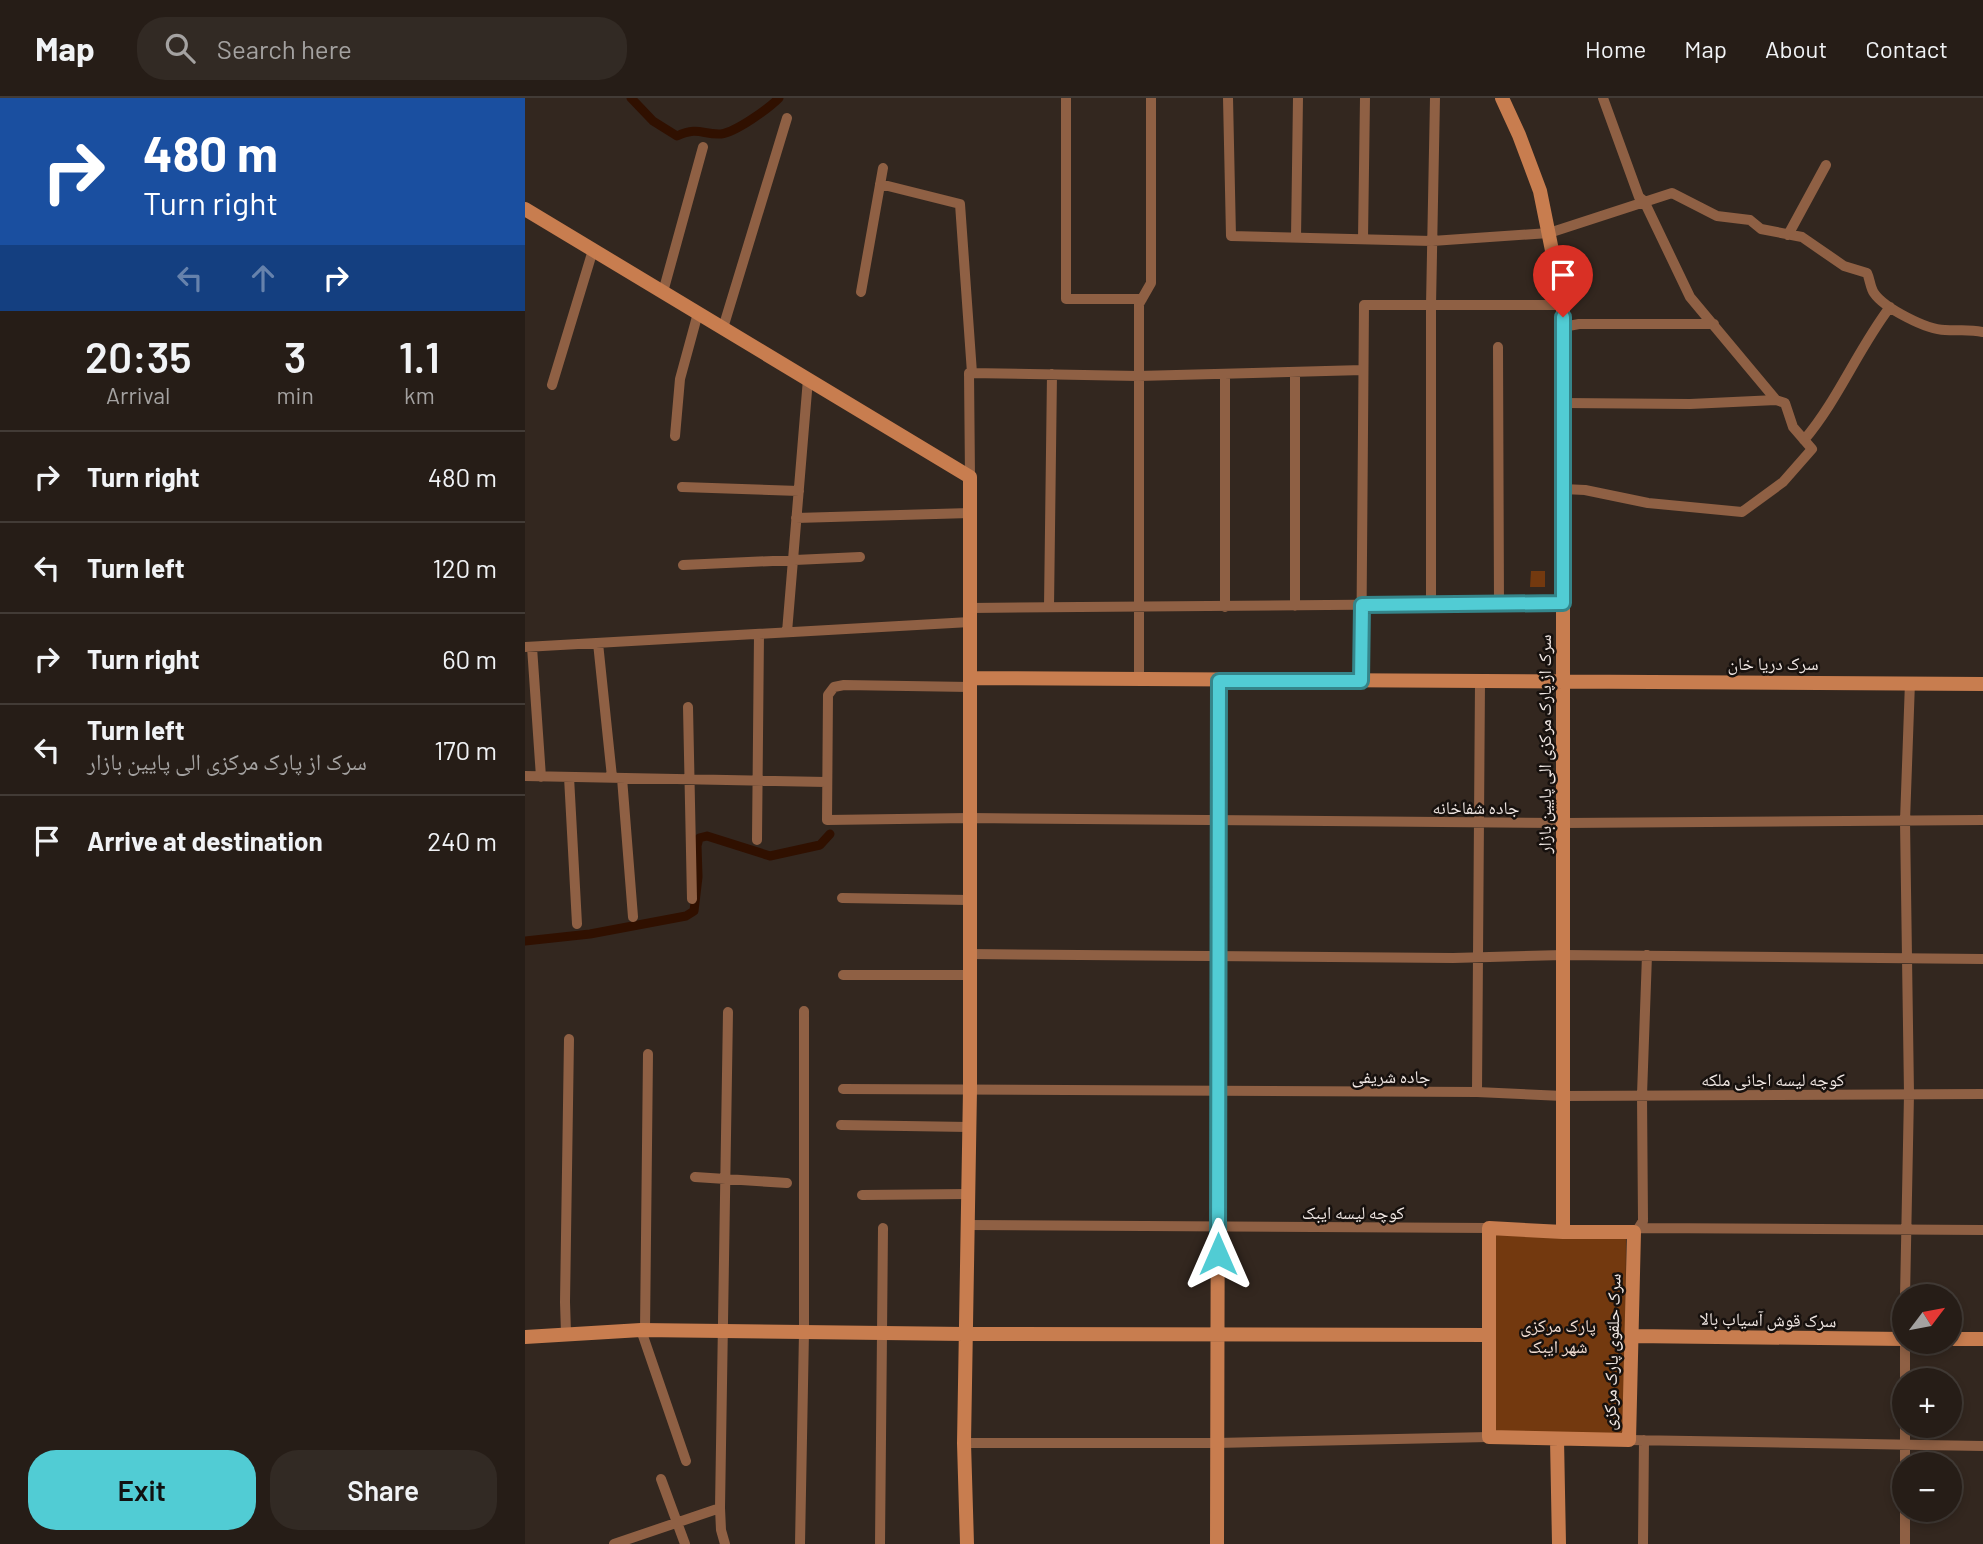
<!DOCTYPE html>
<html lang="en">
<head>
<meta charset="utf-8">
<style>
	:root { --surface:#261d17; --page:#322a24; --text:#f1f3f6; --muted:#a4a2a1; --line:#423b36; --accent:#51ccd4 }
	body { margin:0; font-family:Barlow,"Noto Naskh Arabic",sans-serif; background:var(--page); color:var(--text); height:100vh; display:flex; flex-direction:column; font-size:26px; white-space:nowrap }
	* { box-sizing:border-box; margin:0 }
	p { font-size:23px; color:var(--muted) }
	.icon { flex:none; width:38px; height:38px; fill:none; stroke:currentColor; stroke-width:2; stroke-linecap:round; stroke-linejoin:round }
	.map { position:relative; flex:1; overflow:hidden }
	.side { display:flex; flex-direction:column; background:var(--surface); width:525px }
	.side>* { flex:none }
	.banner { background:#1a4fa0; color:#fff; overflow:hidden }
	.needle { width:46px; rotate:58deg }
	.tools { position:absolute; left:1367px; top:1186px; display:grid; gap:14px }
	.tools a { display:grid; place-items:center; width:70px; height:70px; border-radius:50%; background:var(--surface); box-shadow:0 4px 10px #0003,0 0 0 2px var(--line); font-size:35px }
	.pin { position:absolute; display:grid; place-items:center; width:60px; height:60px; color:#fff; margin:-72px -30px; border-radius:50% 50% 50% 0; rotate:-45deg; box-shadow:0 0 7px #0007 }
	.pin .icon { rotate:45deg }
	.me { position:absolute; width:77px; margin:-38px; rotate:0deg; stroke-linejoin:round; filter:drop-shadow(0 0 5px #0008) }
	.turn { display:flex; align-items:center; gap:24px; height:147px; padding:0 28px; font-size:32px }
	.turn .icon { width:91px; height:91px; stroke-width:2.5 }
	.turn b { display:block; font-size:49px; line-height:60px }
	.lanes { display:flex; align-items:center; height:66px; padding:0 28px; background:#0003; justify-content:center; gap:35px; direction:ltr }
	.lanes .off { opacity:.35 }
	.eta { display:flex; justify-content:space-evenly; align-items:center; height:119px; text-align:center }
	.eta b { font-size:42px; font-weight:600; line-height:49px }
	.cta { display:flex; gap:14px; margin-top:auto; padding:14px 28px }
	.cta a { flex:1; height:80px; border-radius:28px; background:var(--accent); color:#111; font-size:28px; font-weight:600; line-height:80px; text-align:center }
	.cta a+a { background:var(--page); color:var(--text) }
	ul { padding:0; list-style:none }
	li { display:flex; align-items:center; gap:21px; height:91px; padding:0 28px; border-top:2px solid var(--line) }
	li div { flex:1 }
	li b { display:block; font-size:26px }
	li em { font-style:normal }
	header { display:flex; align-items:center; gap:42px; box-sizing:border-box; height:98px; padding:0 35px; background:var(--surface); border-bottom:2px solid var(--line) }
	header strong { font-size:33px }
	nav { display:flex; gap:38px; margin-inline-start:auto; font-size:24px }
	.search { width:490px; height:63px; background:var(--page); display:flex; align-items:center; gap:18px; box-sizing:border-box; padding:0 24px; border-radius:28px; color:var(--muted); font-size:26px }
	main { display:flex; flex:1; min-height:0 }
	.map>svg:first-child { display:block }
	.green { fill:#73390f }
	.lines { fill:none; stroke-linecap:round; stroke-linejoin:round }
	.canal { stroke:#301000; stroke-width:9 }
	.street { stroke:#8f6044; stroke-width:10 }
	.secondary { stroke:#c87d4f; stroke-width:14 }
	.route-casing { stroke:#35858a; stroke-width:18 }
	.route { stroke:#51ccd4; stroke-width:12 }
	.labels { text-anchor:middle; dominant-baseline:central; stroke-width:5; stroke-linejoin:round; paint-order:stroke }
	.street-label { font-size:18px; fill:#f0e7e3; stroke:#17110e }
	.park-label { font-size:18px; fill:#f1ddd2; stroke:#17110e }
</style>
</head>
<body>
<header>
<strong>Map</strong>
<div class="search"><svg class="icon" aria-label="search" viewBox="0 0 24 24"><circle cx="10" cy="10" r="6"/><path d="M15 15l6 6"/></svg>Search here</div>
<nav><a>Home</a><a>Map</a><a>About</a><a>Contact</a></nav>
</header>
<main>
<section class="side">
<div class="banner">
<div class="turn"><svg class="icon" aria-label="right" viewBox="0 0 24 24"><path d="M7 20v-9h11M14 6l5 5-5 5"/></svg><div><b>480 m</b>Turn right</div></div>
<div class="lanes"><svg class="icon off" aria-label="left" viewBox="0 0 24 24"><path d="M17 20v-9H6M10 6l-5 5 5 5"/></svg><svg class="icon off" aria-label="ahead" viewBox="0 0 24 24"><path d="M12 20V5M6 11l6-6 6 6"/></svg><svg class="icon" aria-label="right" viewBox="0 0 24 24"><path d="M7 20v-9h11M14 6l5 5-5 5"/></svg></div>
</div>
<div class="eta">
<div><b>20:35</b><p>Arrival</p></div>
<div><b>3</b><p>min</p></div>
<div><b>1.1</b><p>km</p></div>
</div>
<ul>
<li><svg class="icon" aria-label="right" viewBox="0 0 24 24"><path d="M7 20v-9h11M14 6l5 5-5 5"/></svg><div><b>Turn right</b></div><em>480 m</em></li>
<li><svg class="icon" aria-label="left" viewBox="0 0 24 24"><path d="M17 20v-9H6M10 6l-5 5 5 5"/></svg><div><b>Turn left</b></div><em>120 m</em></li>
<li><svg class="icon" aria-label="right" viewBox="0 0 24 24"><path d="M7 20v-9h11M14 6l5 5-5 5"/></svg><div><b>Turn right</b></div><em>60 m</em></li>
<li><svg class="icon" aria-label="left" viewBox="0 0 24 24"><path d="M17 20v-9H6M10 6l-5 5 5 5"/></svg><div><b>Turn left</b><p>سرک از پارک مرکزی الی پایین بازار</p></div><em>170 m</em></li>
<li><svg class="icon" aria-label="arrive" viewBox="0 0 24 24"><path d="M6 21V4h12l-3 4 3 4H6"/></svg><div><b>Arrive at destination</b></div><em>240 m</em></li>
</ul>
<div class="cta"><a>Exit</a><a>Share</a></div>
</section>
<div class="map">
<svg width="1458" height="1446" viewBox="0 0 1458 1446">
	<rect width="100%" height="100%" fill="#33271f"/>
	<!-- green -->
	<path class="green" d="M1006,473H1020V489H1005Z
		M967,1137L1101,1139L1100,1338L965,1336Z"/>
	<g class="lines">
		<!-- canal -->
		<path class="canal" d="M106,0L128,23L152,38C174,28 177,37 196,36C211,34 243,11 254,0
			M0,843L65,836L161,818L169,813L173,779L172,748L174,740L182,738L245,758L295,747L305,736"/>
		<!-- street -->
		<path class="street" d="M541,0V201H617
			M703,0L706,138L907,143L1024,135L1147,95L1192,118L1225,122L1236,131L1277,139L1319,168L1342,175C1345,181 1345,189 1349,195C1359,210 1402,232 1420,232C1434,233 1444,231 1458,234
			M355,86L435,106L447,275
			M1263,137L1301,67
			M771,140L773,0
			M838,141L840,0
			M138,194L178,49
			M336,194L358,70
			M1038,229L1054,226H1189
			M198,230L262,20
			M973,249L974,506
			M27,287L68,152
			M1038,305L1165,306L1251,302
			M150,338L155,281L173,215
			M1279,342C1313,302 1333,251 1365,209
			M445,379L444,275L613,278L838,272
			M157,389L274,393
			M1038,391L1060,392L1123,405L1217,414L1258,384L1287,351L1268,329L1260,305L1251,302L1165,199L1119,103L1114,99L1078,0
			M271,420L445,415
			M158,467L335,459
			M906,506V207L910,0
			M770,508V274
			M524,509L527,276
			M700,509V276
			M445,510L1038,505
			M262,534L283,281
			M73,545L87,679
			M0,549L445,524
			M7,549L16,679
			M614,582V206L626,185V0
			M836,583L839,207H1038
			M445,589L319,587L309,589L303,597L302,722L444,720L1038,725L1458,722
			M163,609L167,801
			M0,678L301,684
			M44,679L52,826
			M97,680L108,819
			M232,742L234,536
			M317,800L444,802
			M443,856L928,860L1038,857L1458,861
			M318,877H443
			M318,991L952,994L1038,998L1458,996
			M952,994L955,584
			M316,1027L444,1029
			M170,1079L262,1085
			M337,1097L443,1096
			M442,1127L964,1130
			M1115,1130L1458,1132
			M1113,1131L1118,1123L1117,997L1122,857
			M1380,1199L1384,996L1380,723L1385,584
			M116,1232L161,1363
			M120,1232L123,956
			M41,1235L40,1204L44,941
			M1380,1244V1283
			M1380,1328V1367
			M1104,1342L1458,1348
			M439,1345H692L964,1339
			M136,1381L160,1446
			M1380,1412V1446
			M89,1446L195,1410
			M200,1446L196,1432L195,1410L203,914
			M275,1446L279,1234V913
			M355,1446L358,1130
			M1118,1446L1119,1342"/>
		<!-- secondary -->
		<path class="secondary" d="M977,0L994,37L1015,93L1038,207V1134
			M0,111L445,379V992L439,1345L442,1446
			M445,580L1458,586
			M964,1130L1038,1134H1109L1104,1342L964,1339Z
			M1107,1238L1379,1241
			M0,1239L116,1232L439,1236L964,1237
			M1424,1241H1458
			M1032,1341L1034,1446
			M692,1446L694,583"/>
	</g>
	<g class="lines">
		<defs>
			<path id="route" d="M693,1156L694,583H836L837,507L1038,505V219"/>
		</defs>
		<!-- route casing -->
		<use href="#route" class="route-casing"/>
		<!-- route -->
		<use href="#route" class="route"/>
	</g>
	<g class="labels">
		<!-- street labels -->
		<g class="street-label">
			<text x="1248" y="565">سرک دریا خان</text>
			<text transform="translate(1019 646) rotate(-90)">سرک از پارک مرکزی الی پایین بازار</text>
			<text x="951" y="709">جاده شفاخانه</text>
			<text x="866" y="978">جاده شریفی</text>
			<text x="1248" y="981">کوچه لیسه اجانی ملکه</text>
			<text x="828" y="1114">کوچه لیسه ایبک</text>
			<text transform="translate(1243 1221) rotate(1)">سرک قوش آسیاب بالا</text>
			<text transform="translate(1086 1254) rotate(-88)">سرک حلقوی پارک مرکزی</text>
		</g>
		<!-- park labels -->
		<g class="park-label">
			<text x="1033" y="1227">پارک مرکزی<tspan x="1033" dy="21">شهر ایبک</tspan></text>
		</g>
	</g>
</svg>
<div class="tools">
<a><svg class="needle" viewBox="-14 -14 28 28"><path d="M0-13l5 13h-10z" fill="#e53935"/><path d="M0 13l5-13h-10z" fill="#a4a2a1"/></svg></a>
<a>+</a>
<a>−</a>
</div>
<div class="pin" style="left:1038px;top:219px;background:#d93025"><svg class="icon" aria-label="arrive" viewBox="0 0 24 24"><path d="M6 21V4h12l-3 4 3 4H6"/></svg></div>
<svg class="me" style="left:693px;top:1156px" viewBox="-20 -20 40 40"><path d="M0-17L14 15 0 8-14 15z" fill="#51ccd4" stroke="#fff" stroke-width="4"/></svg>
</div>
</main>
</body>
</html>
